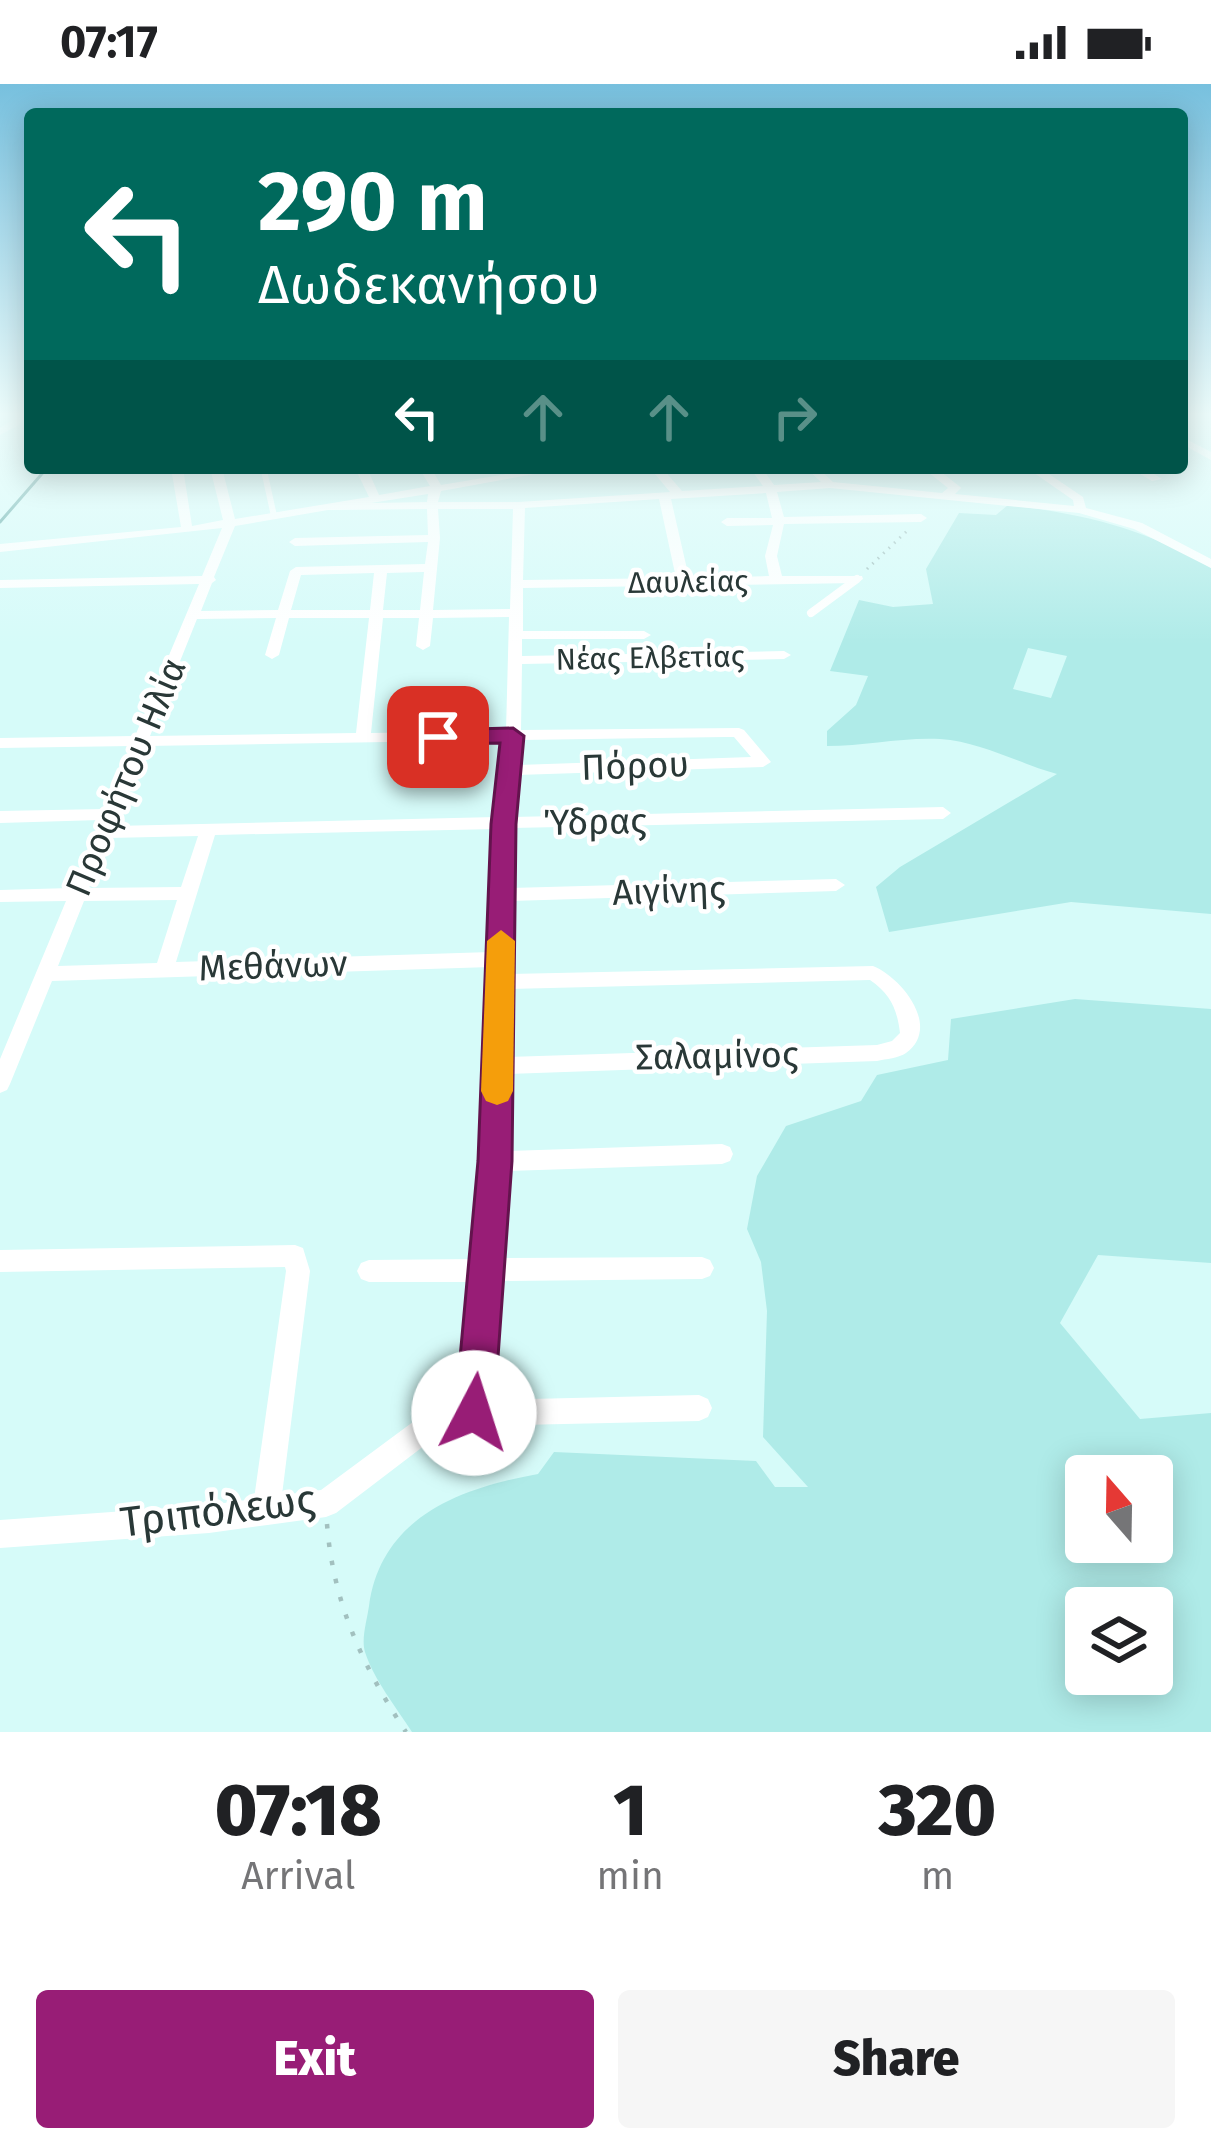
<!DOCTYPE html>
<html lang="en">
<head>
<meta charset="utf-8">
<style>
	:root { --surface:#fff; --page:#f6f6f6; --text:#202124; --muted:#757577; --accent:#981d76 }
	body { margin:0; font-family:"Fira Sans",sans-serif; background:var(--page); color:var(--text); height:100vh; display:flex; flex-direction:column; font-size:45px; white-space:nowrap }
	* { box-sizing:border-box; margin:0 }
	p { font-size:39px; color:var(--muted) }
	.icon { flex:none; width:66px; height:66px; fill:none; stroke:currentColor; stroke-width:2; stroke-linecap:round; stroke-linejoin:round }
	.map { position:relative; height:1648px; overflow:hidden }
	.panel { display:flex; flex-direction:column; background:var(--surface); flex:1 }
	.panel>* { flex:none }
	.hud { position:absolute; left:24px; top:24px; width:1164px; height:366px; border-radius:12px; box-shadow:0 6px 30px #0003; background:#00695c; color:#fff; overflow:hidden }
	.needle { width:78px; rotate:340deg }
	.controls { position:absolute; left:1065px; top:1371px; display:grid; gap:24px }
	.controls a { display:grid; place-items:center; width:108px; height:108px; border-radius:12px; background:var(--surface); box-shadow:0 6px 30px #0003; font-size:60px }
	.pin { position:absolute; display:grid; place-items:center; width:102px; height:102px; color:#fff; margin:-51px; border-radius:24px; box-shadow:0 6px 18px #0006 }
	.me { position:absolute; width:132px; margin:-66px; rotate:5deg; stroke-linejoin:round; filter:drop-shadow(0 0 9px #0008) }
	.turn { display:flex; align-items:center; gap:42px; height:252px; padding:0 36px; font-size:54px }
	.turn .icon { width:156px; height:156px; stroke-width:2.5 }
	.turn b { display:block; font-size:84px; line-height:102px }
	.lanes { display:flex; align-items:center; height:114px; padding:0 36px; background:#0003; justify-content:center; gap:60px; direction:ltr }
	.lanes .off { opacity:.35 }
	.eta { display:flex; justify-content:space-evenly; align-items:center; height:204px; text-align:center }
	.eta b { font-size:72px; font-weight:800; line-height:84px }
	.action { display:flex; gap:24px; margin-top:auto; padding:24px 36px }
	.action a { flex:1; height:138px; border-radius:12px; background:var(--accent); color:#fff; font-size:48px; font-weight:800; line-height:138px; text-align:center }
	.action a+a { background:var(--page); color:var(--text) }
	.status { display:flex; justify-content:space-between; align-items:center; height:84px; padding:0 60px; background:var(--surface); direction:ltr }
	.status svg { height:33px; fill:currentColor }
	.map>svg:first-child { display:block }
	.green { fill:#afebe8; fill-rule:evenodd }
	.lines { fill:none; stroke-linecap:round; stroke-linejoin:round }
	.stream { stroke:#59a4a1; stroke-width:3 }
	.path-far1 { stroke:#a2c0bf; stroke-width:3; stroke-dasharray:1.5 6; stroke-linecap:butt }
	.path { stroke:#a2c0bf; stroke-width:4.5; stroke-dasharray:4.5 14; stroke-linecap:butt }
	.service-far1 { stroke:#fff; stroke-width:6 }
	.service { stroke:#fff; stroke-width:8 }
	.minor { fill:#fff; fill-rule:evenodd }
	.route { fill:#981d76; stroke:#63134d; stroke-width:3 }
	.slow { fill:#f59e0b }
	.labels { text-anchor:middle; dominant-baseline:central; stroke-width:9; stroke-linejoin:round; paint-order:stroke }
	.far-street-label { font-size:30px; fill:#293837; stroke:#fff }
	.street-label { font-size:36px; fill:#293837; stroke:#fff }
	.near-street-label { font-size:42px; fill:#293837; stroke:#fff }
</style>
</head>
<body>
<div class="status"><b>07:17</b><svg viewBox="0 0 49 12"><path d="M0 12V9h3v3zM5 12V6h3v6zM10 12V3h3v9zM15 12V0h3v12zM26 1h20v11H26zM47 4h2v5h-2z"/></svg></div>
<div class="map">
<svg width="1211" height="1648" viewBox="0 0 1211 1648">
	<rect width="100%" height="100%" fill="#d6fbf9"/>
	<!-- green -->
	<path class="green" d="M1008,421C1084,430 1145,444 1211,484V830L1071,818L889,848L876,803L900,783L1057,690C1017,679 982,658 940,655C903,653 864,662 827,662V647L856,621L868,592L830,587L859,516L893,523L933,520L926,485L959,429L996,431ZM1028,564L1067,572L1051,614L1013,605Z
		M1075,915L1211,925V1179L1098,1171L1060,1239L1140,1335L1211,1329V1648H412C396,1623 374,1596 365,1568C361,1555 367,1536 369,1522C381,1433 460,1404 538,1390L554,1368L756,1377L775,1403H808L763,1353L767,1227L761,1178L747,1145L757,1092L786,1042L861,1017L877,991L948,976L951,935ZM1086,1392H1152V1458H1086ZM1086,1524H1152V1590H1086Z"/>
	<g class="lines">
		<!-- stream -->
		<path class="stream" d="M0,438L47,384"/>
		<!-- path-far1 -->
		<path class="path-far1" d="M867,485L908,446"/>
		<!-- path -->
		<path class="path" d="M327,1440C333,1519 363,1583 406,1648"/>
		<!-- service-far1 -->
		<path class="service-far1" d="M265,391L274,432"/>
		<!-- service -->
		<path class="service" d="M811,529L857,495"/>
		<!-- minor -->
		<path class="minor" d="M15,330H25L19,341L0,351V344L11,337Z
			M1182,353L1211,368V376L1182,360Z
			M171,384H183L192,442L223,436L210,384H222L235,435L369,413L355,384H367L379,411L430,402L419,384H431L441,401L542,384H568L441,407L438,418H519L670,408L650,384H662L682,407L763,402L750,384H762L774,401L821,398L806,384H818L833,398L942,409L948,404L923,384H936L959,402L961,404L955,410L1074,422L1073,416L1027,384H1040L1083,413L1086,424L1142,439L1211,475V484L1134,445L1079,429L830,404L777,408L784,433L921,430L927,434L921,438L784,440L777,472L782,492H862L863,495L857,499L523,504V547H644L651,551L644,555H522V572L784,567L791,571L784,575L522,580L521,646L739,644L744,646L771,678L763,683L517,691L513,733L943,723L951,729L943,735L512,744L511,804L836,795L845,801L836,807L511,817L510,890L873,882C901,893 942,943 906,969C899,974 886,975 877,977L508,990L506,1067L722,1060L730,1063L733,1070L730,1077L722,1080L505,1087L499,1174L702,1173L710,1176L714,1184L710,1192L702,1195L497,1197L488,1316L699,1311L708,1315L712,1324L708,1333L699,1337L474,1342L437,1352L336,1429L326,1433L209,1449L0,1464V1436L209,1421L254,1415L286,1187L285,1183L0,1188V1166L295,1161L303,1164L310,1187L282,1411L321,1406L421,1332L462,1319L473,1198H369L361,1195L357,1187L361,1179L369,1176L475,1175L484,1077L491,883L52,897L10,1000L7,1006L0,1009V975L66,817L0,818V806L71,804L100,736L0,739V727L105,725L131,662L0,664V654L135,652L199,500L0,504V496L202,492L222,444L0,468V460L181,443ZM766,409L772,434H727L721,438L727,442L773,441L765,472L769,492L689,494L671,415ZM428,410L427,418L371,419ZM659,415L676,494L523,496L525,424ZM427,425L428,451L295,454L289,458L295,462L428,458L425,480L296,483L290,487L278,526L201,527L212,499L216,496L214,493L235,442L328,426ZM438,425H513L510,525L433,526L440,454ZM424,488L420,526H383L387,489ZM374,489L370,526H291L301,491ZM509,533L506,647L371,649L383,534H419L416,562L423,566L430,562L433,534ZM276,534L265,571L272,575L279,571L289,534H369L356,649L150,652L197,535ZM725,653H734L751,673L518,681L520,656ZM505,656L499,686L501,689L496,733L114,742L146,662ZM496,745L491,868L176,878L215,751ZM198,752L181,803L89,804L109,754ZM177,816L157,879L58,882L84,817ZM870,896C890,910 897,924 900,949L892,957L877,961L508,973L509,905Z
			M1130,384H1144L1162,395L1152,397Z"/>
	</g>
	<!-- sky -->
	<linearGradient id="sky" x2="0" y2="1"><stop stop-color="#77c0de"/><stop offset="0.59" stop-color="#edfdfc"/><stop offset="1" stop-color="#edfdfc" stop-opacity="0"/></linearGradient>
	<rect width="1211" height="560" fill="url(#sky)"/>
	<!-- route -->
	<path class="route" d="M513,644L524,652L516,740L512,1077L494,1329L488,1343L474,1349L460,1343L455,1329L478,1077L491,740L500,659L438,660L426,653L438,646Z"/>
	<!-- slow -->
	<path class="slow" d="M501,846L515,857L513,1007L508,1017L497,1021L486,1017L481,1007L487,857Z"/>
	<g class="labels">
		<!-- far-street labels -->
		<g class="far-street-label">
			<text transform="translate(688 498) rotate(-1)">Δαυλείας</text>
			<text transform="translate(650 574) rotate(-1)">Νέας Ελβετίας</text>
		</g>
		<!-- street labels -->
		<g class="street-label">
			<text transform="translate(635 682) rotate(-2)">Πόρου</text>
			<text transform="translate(126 693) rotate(-67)">Προφήτου Ηλία</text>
			<text transform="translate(595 738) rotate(-1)">Ύδρας</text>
			<text transform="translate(669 807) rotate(-2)">Αιγίνης</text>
			<text transform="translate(273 882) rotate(-2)">Μεθάνων</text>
			<text transform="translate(717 972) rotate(-1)">Σαλαμίνος</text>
		</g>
		<!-- near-street labels -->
		<g class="near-street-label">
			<text transform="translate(218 1427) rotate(-7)">Τριπόλεως</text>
		</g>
	</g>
</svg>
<div class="controls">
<a><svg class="needle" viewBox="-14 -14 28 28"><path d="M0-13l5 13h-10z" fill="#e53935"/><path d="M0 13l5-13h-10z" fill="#757577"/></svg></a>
<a><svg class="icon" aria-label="layers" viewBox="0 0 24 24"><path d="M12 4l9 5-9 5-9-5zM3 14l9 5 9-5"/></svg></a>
</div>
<div class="pin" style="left:438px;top:653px;background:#d93025"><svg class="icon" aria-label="arrive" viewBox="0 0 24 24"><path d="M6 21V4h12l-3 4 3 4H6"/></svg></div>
<svg class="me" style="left:474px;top:1329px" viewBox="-20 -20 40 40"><circle r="19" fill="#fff"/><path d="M0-13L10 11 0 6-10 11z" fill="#981d76"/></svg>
<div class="hud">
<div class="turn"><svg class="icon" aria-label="left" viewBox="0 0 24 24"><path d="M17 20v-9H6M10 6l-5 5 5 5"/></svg><div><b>290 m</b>Δωδεκανήσου</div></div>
<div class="lanes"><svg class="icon" aria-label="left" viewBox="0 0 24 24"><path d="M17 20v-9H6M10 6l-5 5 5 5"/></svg><svg class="icon off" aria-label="ahead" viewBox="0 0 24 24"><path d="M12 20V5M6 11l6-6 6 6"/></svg><svg class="icon off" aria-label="ahead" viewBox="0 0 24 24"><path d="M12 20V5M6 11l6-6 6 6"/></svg><svg class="icon off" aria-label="right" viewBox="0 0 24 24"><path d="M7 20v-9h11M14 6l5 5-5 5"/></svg></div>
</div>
</div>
<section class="panel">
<div class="eta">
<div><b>07:18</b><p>Arrival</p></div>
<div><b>1</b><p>min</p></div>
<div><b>320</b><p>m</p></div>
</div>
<div class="action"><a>Exit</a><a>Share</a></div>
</section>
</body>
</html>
